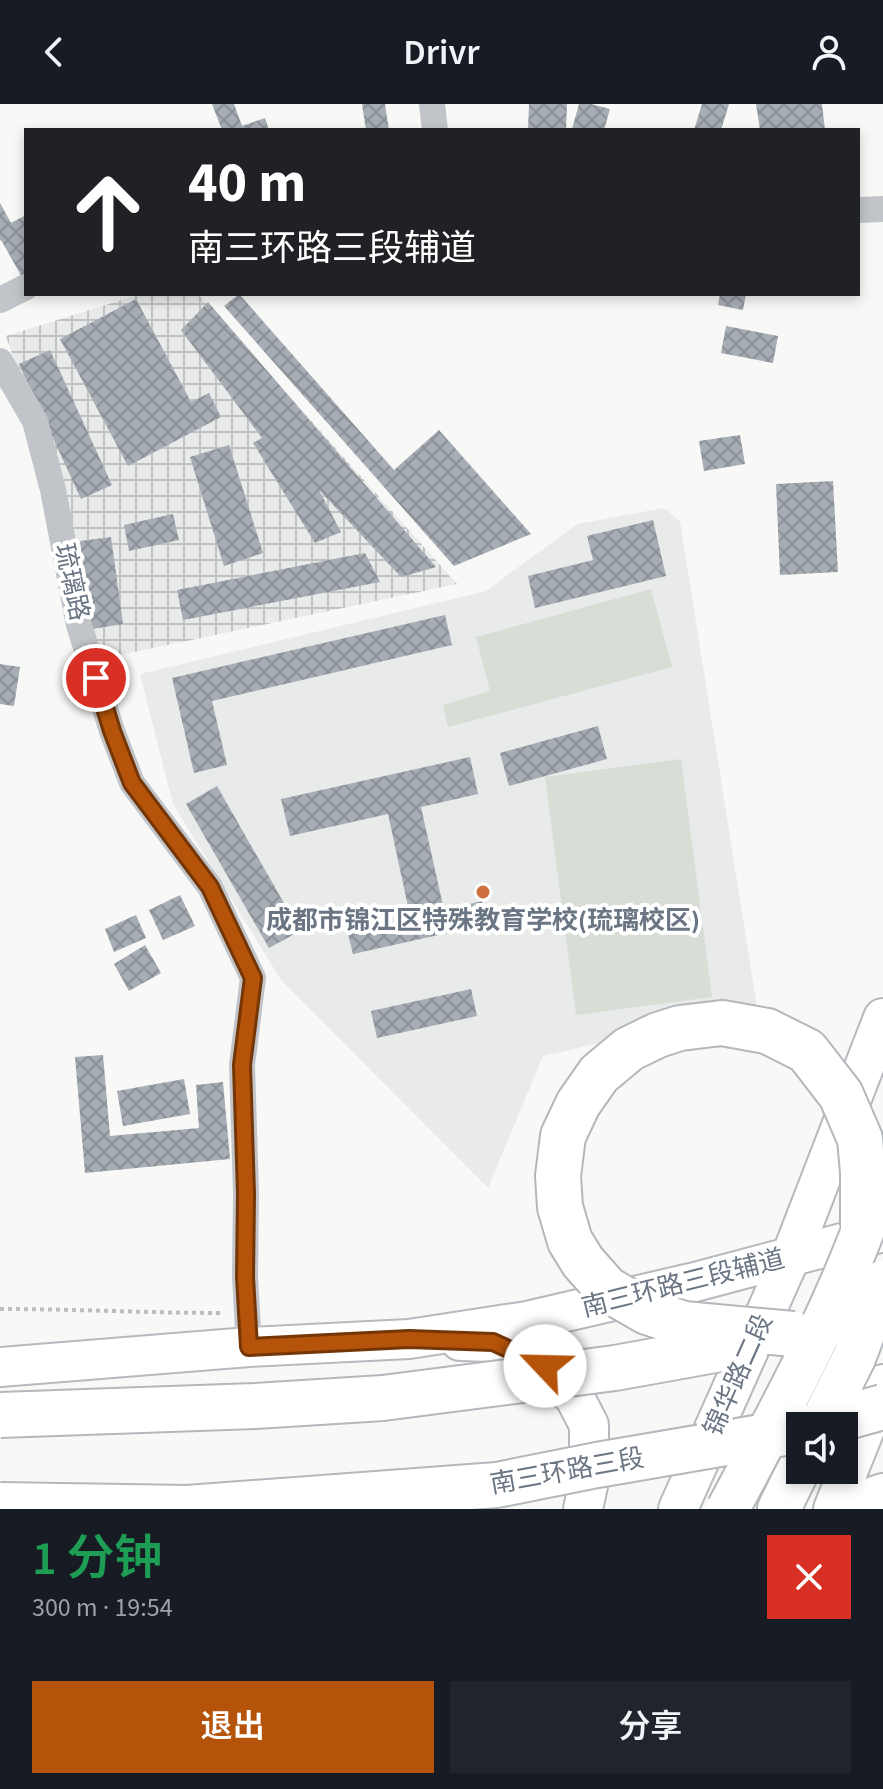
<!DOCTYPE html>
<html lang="zh">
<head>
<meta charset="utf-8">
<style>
	:root { --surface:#171b24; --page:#20242c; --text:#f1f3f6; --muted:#9ea1a6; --accent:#b45309 }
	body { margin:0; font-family:"Source Sans 3","Noto Sans SC",sans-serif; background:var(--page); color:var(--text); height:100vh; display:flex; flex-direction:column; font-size:30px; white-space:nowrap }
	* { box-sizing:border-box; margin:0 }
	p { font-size:26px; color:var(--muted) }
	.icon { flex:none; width:44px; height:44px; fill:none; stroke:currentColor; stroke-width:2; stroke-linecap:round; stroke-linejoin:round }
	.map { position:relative; height:1405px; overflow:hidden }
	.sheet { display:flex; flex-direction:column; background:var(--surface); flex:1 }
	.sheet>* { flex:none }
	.guide { position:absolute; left:24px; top:24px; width:836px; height:168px; border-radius:0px; box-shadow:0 4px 12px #0003; background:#202124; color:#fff; overflow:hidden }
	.fabs { position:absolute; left:786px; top:1308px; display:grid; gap:16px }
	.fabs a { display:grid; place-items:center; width:72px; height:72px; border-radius:0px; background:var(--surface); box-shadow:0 4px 12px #0003; font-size:40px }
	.pin { position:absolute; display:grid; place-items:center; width:68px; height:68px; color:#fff; margin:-34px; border:4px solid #fff; border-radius:50%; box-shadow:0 2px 8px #0007 }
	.me { position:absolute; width:88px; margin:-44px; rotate:294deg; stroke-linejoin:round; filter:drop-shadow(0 0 6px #0008) }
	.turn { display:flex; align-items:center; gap:28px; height:168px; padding:0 32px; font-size:36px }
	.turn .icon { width:104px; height:104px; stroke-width:2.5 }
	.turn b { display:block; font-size:56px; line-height:68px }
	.round { display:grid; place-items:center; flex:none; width:84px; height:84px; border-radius:0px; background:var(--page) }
	.summary { display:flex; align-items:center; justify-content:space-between; height:136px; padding:0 32px }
	h1 { font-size:48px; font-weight:600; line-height:60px; color:#1e9e55 }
	.cta { display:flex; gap:16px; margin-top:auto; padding:16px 32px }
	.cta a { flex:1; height:92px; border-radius:0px; background:var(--accent); color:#fff; font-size:32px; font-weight:600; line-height:92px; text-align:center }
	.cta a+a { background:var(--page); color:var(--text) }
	header { display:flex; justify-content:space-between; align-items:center; height:104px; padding:0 32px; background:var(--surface); font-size:36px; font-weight:600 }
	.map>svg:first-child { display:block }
	.built { fill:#e9eaea }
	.industrial { fill:url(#industrial-grid) }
	.park { fill:#d8ddd6 }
	.building { fill:url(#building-cross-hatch) }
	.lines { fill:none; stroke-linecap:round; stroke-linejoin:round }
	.secondary-casing { stroke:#b6b9be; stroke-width:42 }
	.primary-casing { stroke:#b4b8bc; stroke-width:46 }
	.path { stroke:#bbbdc0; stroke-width:4; stroke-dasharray:4 4; stroke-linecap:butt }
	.street { stroke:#c1c4c8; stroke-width:26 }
	.secondary { stroke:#fff; stroke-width:38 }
	.primary { stroke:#fff; stroke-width:42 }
	.primary-bridge-casing { stroke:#b4b8bc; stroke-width:46; stroke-linecap:butt }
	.highway-bridge-casing { stroke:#b4b7bb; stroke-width:48; stroke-linecap:butt }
	.primary-bridge { stroke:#fff; stroke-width:42 }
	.highway-bridge { stroke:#fff; stroke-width:44 }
	.route-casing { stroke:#753606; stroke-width:20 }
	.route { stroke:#b45309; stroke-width:14 }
	.poi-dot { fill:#cf7040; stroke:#fff; stroke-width:3 }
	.labels { text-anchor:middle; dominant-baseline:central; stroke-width:8; stroke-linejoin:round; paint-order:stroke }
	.street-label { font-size:26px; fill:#6b7684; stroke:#fff }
	.poi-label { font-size:26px; font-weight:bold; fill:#6b7684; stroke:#fff }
</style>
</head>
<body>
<header><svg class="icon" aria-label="back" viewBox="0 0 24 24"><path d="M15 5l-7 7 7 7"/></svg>Drivr<svg class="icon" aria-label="person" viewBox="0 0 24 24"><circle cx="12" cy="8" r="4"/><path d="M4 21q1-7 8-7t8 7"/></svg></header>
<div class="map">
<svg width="883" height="1405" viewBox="0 0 883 1405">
	<defs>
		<pattern id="industrial-grid" width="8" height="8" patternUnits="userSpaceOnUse" patternTransform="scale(2)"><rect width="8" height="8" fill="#e9eaea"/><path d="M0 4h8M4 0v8" fill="none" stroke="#c1c2c3"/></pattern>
		<pattern id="building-cross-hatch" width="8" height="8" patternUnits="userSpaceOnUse" patternTransform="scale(2)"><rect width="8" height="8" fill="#a7adb4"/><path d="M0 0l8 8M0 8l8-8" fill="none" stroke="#8c9198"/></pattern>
	</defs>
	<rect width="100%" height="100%" fill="#f8f9f7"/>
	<!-- built -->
	<path class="built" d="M664,404L680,417L757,903L543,952L488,1084L281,876L173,700L140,570L486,487L577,420Z"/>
	<!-- industrial -->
	<path class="industrial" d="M141,190H198L457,480L106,554L93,540L67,413L6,232Z"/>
	<!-- park -->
	<path class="park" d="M651,485L672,563L448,623L443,601L490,587L476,533Z
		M681,655L712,893L576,911L545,673Z"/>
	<!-- building -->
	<path class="building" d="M212,0H234L242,22L265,14L269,26H222Z
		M362,0H385L389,26H366Z
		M529,0H567L566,26H528Z
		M579,0H591L610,5L604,26L572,25Z
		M702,0H729L721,26H694Z
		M756,0H822L825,26H760Z
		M0,99L11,119L26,111V171L22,173L1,136L0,137Z
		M239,190L394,366L439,326L531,430L454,462L224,202Z
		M720,190H746L743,206L718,201Z
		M136,195L191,298L209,289L221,313L128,362L60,235Z
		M208,198L436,463L401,473L319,386L341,428L315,439L253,339L262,334L181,226Z
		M726,222L778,232L773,259L721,249Z
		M50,246L112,381L81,395L19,260Z
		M740,331L745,360L704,367L699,337Z
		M229,341L263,449L224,462L190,353Z
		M833,377L838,468L780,471L776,380Z
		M173,410L179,436L129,447L124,421Z
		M653,416L666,472L535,504L528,472L593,456L587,432Z
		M111,433L123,520L92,525L80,437Z
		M365,449L380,478L183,516L177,486Z
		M445,511L452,541L212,597L227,661L194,669L172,574Z
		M0,560L20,563L14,602L0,600Z
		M598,622L607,655L509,682L500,649Z
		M470,653L478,690L421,703L444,806L482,797L488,820L353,850L348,830L411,816L388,710L290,732L281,695Z
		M217,682L300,827L269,844L186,700Z
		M180,791L195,822L163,836L149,806Z
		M136,811L146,834L114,848L105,825Z
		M145,841L161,869L129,887L114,860Z
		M471,885L477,912L377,934L371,907Z
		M103,951L110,1032L199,1024L196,981L223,978L230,1055L85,1069L75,953Z
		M184,975L190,1010L123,1022L117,987Z"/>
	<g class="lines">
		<defs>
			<path id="secondary" d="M460,1237L493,1238L545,1262L575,1294L589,1321V1377L583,1405
				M0,1263L249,1243L409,1235L527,1217L695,1178L883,1128
				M678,1405L791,1152L883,914
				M833,1405L883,1280
				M835,1405L883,1389"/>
			<path id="primary" d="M779,1405L800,1362"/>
		</defs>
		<!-- secondary casing -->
		<use href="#secondary" class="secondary-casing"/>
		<!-- primary casing -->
		<use href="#primary" class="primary-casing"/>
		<!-- path -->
		<path class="path" d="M0,1205C75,1205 149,1209 224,1209"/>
		<!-- street -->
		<path class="street" d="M432,0L435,26
			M858,106L883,105
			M0,196L26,183
			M0,257L35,317L53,386L79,521L112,627L132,679L210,783L253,874L242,961L246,1090L245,1173L249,1243"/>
		<!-- secondary -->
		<use href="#secondary" class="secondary"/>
		<!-- primary -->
		<use href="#primary" class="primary"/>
		<defs>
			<path id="primary-bridge" d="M820,1322L854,1254L883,1178
				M728,1405C782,1303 839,1200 876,1090"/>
			<path id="highway-bridge" d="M793,1230L684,1220L647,1208L607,1185L583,1158L570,1137L560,1103L558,1072L563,1032L578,1000L599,970L629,945L658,931L680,924L722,919L767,927L807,947L841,991L860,1035L863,1068V1122
				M0,1311L255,1302L383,1294L615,1264L748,1240
				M814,1322L883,1303
				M0,1401L187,1404L497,1381L597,1361L796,1327"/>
		</defs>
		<!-- primary-bridge casing -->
		<use href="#primary-bridge" class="primary-bridge-casing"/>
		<!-- highway-bridge casing -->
		<use href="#highway-bridge" class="highway-bridge-casing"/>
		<!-- primary-bridge -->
		<use href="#primary-bridge" class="primary-bridge"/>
		<!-- highway-bridge -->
		<use href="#highway-bridge" class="highway-bridge"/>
	</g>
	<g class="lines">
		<defs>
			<path id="route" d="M96,574L112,627L132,679L210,783L253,874L242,961L246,1090L245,1173L249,1243L409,1235L493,1238L545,1262"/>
		</defs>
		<!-- route casing -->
		<use href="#route" class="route-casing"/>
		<!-- route -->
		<use href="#route" class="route"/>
	</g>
	<!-- markers -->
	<circle class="poi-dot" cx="483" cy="788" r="8"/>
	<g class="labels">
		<!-- street labels -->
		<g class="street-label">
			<text transform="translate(72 478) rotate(78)">琉璃路</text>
			<text transform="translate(683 1179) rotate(-14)">南三环路三段辅道</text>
			<text transform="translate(738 1271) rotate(-66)">锦华路二段</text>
			<text transform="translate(567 1367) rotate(-10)">南三环路三段</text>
		</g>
		<!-- poi labels -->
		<g class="poi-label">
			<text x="483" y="816">成都市锦江区特殊教育学校(琉璃校区)</text>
		</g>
	</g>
</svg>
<div class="fabs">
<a><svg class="icon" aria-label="sound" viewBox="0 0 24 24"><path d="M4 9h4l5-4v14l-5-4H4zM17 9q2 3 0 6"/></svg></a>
</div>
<div class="pin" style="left:96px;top:574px;background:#d93025"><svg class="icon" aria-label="arrive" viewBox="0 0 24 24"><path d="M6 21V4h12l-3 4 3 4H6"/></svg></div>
<svg class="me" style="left:545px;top:1262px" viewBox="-20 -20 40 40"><circle r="19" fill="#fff"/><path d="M0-13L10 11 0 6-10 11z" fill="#b45309"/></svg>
<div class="guide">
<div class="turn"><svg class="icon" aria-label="ahead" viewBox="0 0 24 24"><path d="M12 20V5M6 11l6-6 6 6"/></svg><div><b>40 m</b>南三环路三段辅道</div></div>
</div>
</div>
<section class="sheet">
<div class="summary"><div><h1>1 分钟</h1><p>300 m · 19:54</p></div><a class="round" style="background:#d93025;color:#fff"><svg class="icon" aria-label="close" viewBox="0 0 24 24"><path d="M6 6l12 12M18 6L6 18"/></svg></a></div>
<div class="cta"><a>退出</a><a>分享</a></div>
</section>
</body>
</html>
